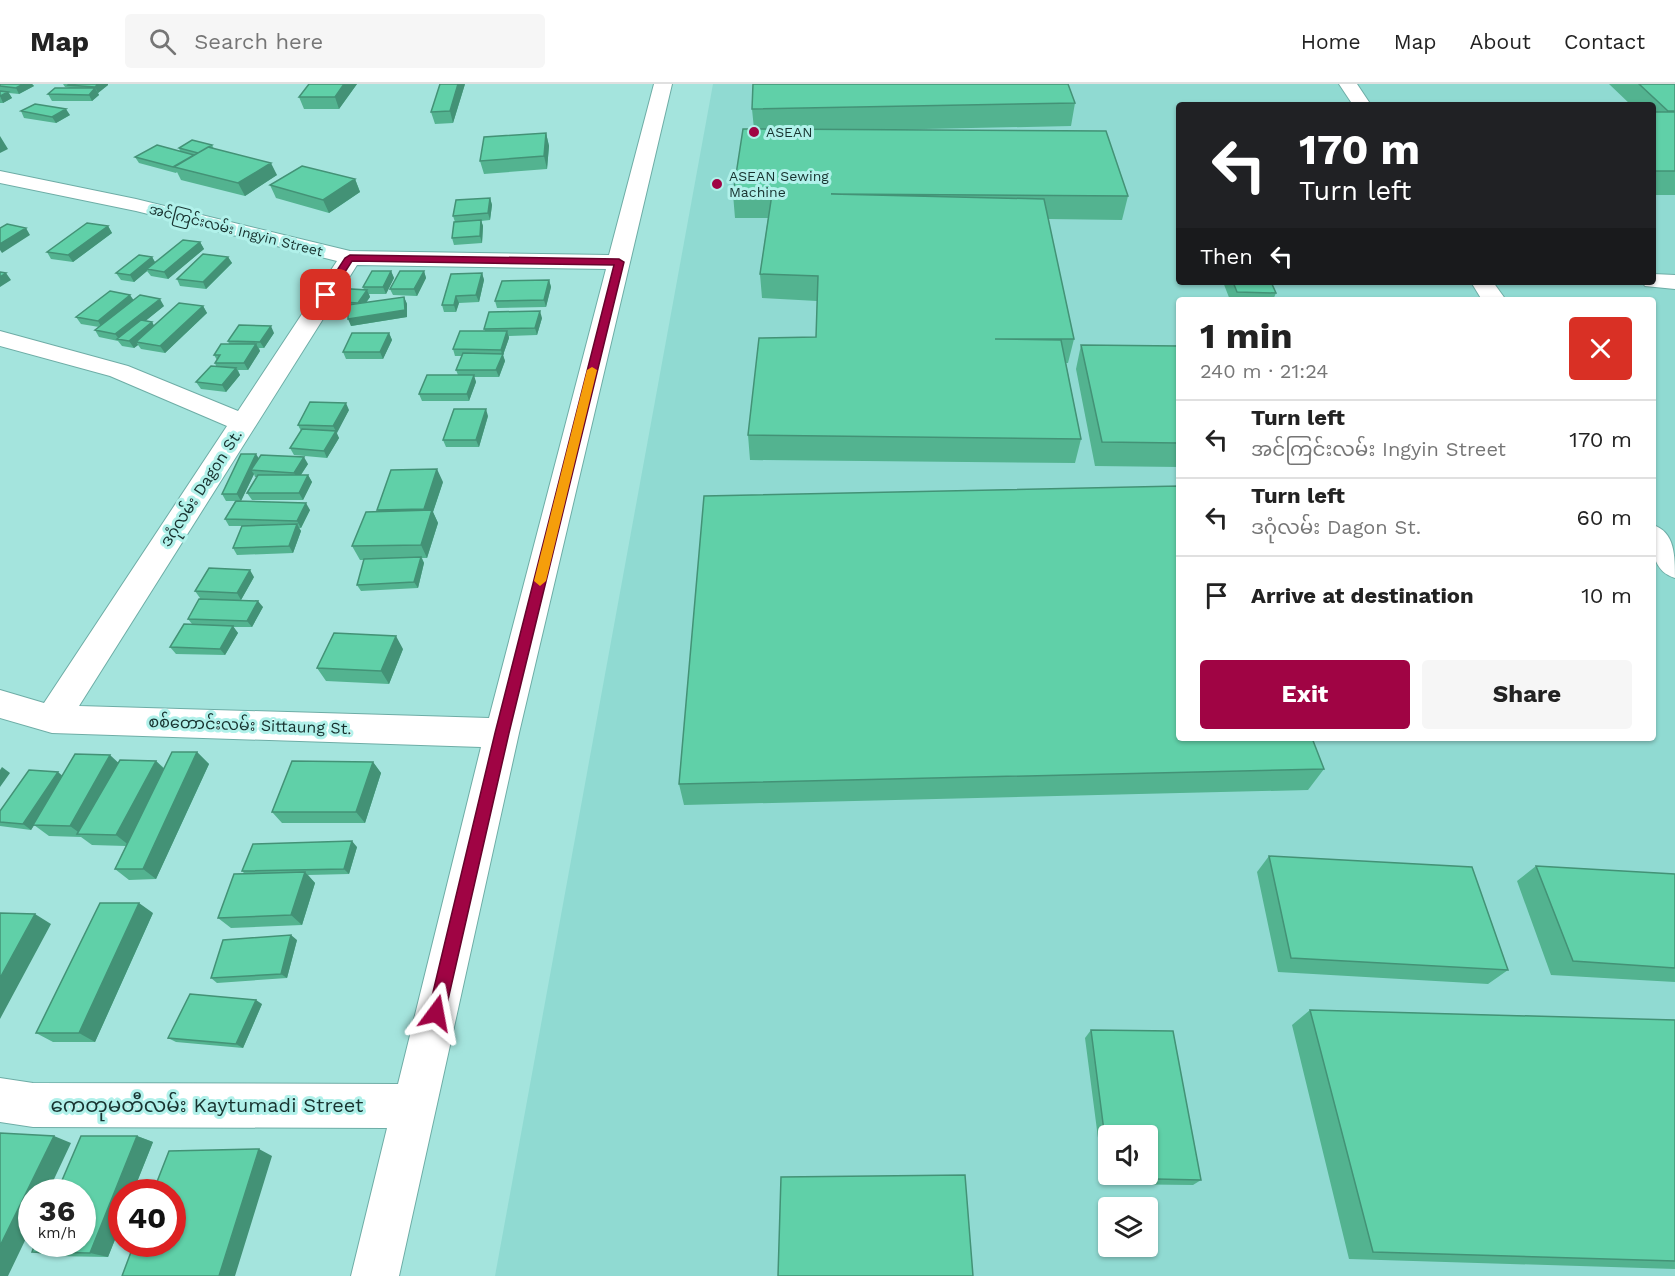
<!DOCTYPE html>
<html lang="en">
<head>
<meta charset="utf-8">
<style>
	:root { --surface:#fff; --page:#f6f6f6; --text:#222; --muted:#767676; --line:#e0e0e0; --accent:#a00444 }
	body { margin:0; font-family:"Work Sans","Noto Sans Myanmar",sans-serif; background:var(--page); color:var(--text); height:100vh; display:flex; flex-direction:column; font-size:22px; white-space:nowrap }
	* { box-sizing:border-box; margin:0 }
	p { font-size:20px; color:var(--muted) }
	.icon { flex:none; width:33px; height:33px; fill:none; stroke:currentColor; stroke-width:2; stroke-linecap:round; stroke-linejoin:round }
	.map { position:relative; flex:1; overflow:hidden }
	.sheet { position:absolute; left:1176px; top:213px; width:480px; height:444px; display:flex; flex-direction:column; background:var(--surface); border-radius:6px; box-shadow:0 2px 4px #0004 }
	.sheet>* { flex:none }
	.guide { position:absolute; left:1176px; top:18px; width:480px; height:183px; border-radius:6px; box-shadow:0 2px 4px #0004; background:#202124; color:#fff; overflow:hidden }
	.tools { position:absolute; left:1098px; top:1041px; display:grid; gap:12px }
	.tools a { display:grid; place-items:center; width:60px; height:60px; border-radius:6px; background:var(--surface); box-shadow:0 2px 4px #0004; font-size:30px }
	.speed { position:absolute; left:18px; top:1095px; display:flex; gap:12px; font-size:30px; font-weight:700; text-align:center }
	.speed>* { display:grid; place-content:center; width:78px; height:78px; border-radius:50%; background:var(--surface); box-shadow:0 2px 4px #0004; line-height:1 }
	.speed small { font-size:15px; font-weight:400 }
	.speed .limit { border:9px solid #d22; background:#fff; color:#111 }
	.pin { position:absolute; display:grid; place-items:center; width:51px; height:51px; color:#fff; margin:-26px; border-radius:12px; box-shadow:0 3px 9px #0006 }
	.me { position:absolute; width:66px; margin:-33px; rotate:13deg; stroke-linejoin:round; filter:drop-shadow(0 0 4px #0008) }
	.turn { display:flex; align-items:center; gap:21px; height:126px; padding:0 24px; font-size:27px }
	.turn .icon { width:78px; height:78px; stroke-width:2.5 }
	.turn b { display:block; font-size:42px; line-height:51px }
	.then { display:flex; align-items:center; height:57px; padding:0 24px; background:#0003; gap:12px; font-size:22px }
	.round { display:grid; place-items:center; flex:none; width:63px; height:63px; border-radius:6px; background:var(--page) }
	.summary { display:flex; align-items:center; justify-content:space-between; height:102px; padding:0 24px }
	h1 { font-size:36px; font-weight:700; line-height:45px }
	.button { display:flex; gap:12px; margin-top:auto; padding:12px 24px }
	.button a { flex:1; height:69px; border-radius:6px; background:var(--accent); color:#fff; font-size:24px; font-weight:700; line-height:69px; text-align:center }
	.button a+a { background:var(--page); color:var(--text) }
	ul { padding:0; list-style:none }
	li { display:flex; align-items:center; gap:18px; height:78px; padding:0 24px; border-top:2px solid var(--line) }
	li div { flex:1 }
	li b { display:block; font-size:22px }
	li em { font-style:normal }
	header { display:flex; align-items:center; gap:36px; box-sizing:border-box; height:84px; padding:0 30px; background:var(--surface); border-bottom:2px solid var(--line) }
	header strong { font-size:28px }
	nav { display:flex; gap:33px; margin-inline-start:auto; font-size:21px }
	.search { width:420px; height:54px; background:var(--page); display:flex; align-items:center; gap:15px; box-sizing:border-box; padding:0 21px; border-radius:6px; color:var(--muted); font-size:22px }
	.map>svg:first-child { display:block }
	.built { fill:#90dad2; fill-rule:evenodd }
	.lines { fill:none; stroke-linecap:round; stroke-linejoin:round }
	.minor-casing { stroke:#6eada6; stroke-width:2 }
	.minor { fill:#fff; fill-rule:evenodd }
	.wall { fill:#53b390; fill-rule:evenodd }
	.shaded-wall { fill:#439276 }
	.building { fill:#60d0a8; stroke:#439276; stroke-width:1.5 }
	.route { fill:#a00444; stroke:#68032c; stroke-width:1.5 }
	.slow { fill:#f59e0b }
	.poi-dot { fill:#a00444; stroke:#b1f1ea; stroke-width:2 }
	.labels { text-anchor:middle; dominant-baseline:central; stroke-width:6; stroke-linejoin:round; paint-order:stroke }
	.far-poi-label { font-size:14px; fill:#17322f; stroke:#b1f1ea; text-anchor:start }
	.far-street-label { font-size:14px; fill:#17322f; stroke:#b1f1ea }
	.street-label { font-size:16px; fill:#17322f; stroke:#b1f1ea }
	.near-street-label { font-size:20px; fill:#17322f; stroke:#b1f1ea }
</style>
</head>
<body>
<header>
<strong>Map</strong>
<div class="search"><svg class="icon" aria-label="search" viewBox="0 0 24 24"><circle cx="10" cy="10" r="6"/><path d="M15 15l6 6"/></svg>Search here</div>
<nav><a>Home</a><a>Map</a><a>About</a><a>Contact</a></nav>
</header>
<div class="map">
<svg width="1675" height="1192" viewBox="0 0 1675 1192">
	<rect width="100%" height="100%" fill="#a4e4dd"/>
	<!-- built -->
	<path class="built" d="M713,0H1675V1192H495ZM1179,21H1653V198H1179ZM1179,216H1653V654H1179ZM1108,1052H1148V1090H1108ZM1108,1124H1148V1162H1108Z"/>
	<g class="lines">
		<defs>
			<path id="minor" d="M654,0H672L519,649L399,1192H351L387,1044L33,1043L0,1038V994L33,999L398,1000L481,663L52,649L0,634V606L44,619L227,342L110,292L0,262V247L128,282L238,327L337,177L136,127L0,99V87L136,115L350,167L609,171ZM357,181L606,185L489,634L79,622Z
				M1339,0H1357L1371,21H1353Z
				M1653,190L1675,191V205L1645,202L1642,198H1653Z
				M1471,198H1493L1506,216H1482Z
				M1653,441C1675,448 1675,472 1675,494C1650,486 1653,463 1653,441Z"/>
		</defs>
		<!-- minor casing -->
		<use href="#minor" class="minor-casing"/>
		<!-- minor -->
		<use href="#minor" class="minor"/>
	</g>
	<!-- wall -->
	<path class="wall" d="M0,0H32L34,2L19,10L9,9L12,14L3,19H0Z
		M63,0H108V1L98,9L99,11L92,17H52L48,10L70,4L65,3Z
		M357,0L339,25H304L299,13Z
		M465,0L453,39L435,40L431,28Z
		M1609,0H1675V111H1653V21H1631Z
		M1075,19L1071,42L877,46L1128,112L1122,136L1048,135L1074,255L1068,279H1066L1081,355L1075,379L750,376L748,351L816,253L817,217L762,214L760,190L768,134H735L733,110L754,45L752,25Z
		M21,27L70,31L56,39L24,34Z
		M546,49L549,62L547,85L484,90L480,77Z
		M212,61L214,65L277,91L245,112L181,96L177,88L176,89L139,79L135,73L180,67L179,64Z
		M355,95L360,108L329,129L276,114L270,101Z
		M490,114L492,121L490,136L481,137L483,142L482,159L454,161L452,154L455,138L453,132Z
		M108,142L112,149L73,178L51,175L47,168Z
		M200,158L204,165L168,195L151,192L147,187L134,198L121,196L116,189L152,173L155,178Z
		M228,173L232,179L206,205L180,202L177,195Z
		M391,187L394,194L386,210H369L370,213L366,219L404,213L407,220V233L351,242L348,225L329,224L326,217L364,206L363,203Z
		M424,187L426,194L417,212L393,211L390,205Z
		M482,189L484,196L479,218L459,219L456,228H444L442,221Z
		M549,196L551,203L546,223L497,224L495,217Z
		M1223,198H1271L1276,209L1273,216H1230Z
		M134,216L164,222L145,237L152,238L154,242L203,222L207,229L165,269L141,265L138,261L134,264L122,262L118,257L99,253L95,246L99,243L81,240L76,233Z
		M542,234L537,251L509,252V254L503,271L505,277L499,293H474L476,298L469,317H422L419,310L458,291L456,286L462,272H455L453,265L485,247L484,245Z
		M274,249L264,264H259L260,267L248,286H238L240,291L226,308L201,305L196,298L216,282L215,279L217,276L214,271L229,260L228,257Z
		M389,249L392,256L383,275H346L343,268Z
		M1081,261L1179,262V383L1095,382L1076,285Z
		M349,326L336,349L339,354L327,374L294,371L290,364L301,347L298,341Z
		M488,332L479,363H446L443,356Z
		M259,375L308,380L301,391H308L312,398L303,416H252L247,409L257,393H255L254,390L241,417L310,426L301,444H299L301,447L293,469L237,471L233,464L244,442H229L225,435L235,417H226L222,410Z
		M443,398L433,428L438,439L427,474H422L424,479L418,504L361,507L357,501L364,476H360L352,462L378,427L377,426Z
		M254,493L241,516L263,523L252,543H233L238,549L225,571L176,570L170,563L192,540L188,535L200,514L195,507Z
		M403,565L389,600L326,597L317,584Z
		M197,668L209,680L156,795L129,796L115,785L126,762L92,761L81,753L49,752L34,741L31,746L0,742V727L62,692L119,678L156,677L164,684Z
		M373,678L381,689L365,739H282L272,728Z
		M1324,685L1308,706L684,721L679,700Z
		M357,763L349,790L308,791L315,799L302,841L231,844L218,834L245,790L242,787Z
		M1269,772L1508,886L1488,900L1278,888L1257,788Z
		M1536,782L1675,790V898L1551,891L1517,797Z
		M153,829L95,958H53L36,949Z
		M297,856L287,894L217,899L211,894Z
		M262,920L243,964L176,958L168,954Z
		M1310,926L1675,936V1185L1349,1175L1292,941Z
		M1091,946L1201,1096L1193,1101L1104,1100L1085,954ZM1108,1052L1148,1090H1108Z
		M137,1052L153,1058L133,1108H122V1138L108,1173L51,1172L32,1168Z"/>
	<!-- shaded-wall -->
	<path class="shaded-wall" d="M23,0H32L34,2L19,10L16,4Z
		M98,0H108V1L98,9L95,3Z
		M344,0H357L339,25L335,13Z
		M458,0H465L453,39L450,27Z
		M95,4L99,11L92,17L89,11Z
		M8,8L12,14L3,19L0,12Z
		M66,25L70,31L56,39L52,33Z
		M546,49L549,62L547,85L544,72Z
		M0,52L8,65L0,69Z
		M271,79L277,91L245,112L238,99Z
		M355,95L360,108L329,129L323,116Z
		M490,114L492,121L490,136L488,129Z
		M481,136L483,142L482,159L480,152Z
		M108,142L112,149L73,178L68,171Z
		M26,144L30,151L2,169L0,166V160Z
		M200,158L204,165L168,195L164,188Z
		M152,173L156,180L147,185V187L134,198L130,191Z
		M228,173L232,179L206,205L203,198Z
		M391,187L394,194L386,210L383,203Z
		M424,187L426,194L417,212L414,205Z
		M6,189L11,196L0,203V193Z
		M482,189L484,196L479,218L476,211Z
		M549,196L551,203L546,223L544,216Z
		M367,206L370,213L361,225L358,219Z
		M130,211L135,218L102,244L98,237Z
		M456,212L459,219L456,228L454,221Z
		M404,213L407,220V233L351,242L348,235Z
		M160,215L164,222L122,256L119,255L115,250Z
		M203,222L207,229L165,269L160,262Z
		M540,227L542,234L537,251L535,244Z
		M152,238L156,245L136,258L138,261L134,264L129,257Z
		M271,242L274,249L264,264L260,258Z
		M507,247L509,254L503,271L505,277L499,293L496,286L502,271L501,266Z
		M389,249L392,256L383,275L380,268Z
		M256,260L260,267L248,286L244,279Z
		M236,284L240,291L226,308L222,301Z
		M474,291L476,298L469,317L467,310Z
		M346,319L349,326L337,349L333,342Z
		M486,325L488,332L479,363L476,356Z
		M336,347L339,354L327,374L324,367Z
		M256,370L260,376L251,386L254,390L241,417L237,410Z
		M304,373L308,380L298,395L294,389Z
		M437,385L443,398L433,428L438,439L427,474L421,461L429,435L424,425Z
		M308,391L312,398L303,416L299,409Z
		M306,419L310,426L301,444L297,437Z
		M297,440L301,447L293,469L289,462Z
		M421,473L424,479L418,504L414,498Z
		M250,486L254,493L241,516L237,509Z
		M258,517L263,523L252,543L247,537Z
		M233,542L238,549L225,571L220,565Z
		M396,552L403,565L389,600L381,587Z
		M197,668L209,680L156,795L143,785Z
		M110,671L123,683L81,750L70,742Z
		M156,677L168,689L130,762L116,751Z
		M373,678L381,689L365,739L356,728Z
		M2,683L10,689L0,703V686Z
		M58,688L65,694L31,746L23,740Z
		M352,757L357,763L349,790L344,785Z
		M305,788L315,799L302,841L291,831Z
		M139,819L153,829L95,958L79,949Z
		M35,830L51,840L0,935V894Z
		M291,851L297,856L287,894L281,890Z
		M256,916L262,920L243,964L236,960Z
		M54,1052L71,1059L48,1108H32V1142L8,1192H0V1162Z
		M137,1052L153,1058L133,1108H122V1138L108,1173L90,1169Z
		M259,1065L272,1072L235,1192H219Z"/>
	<!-- building -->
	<path class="building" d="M0,0H23L16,4L0,2Z
		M69,0H98L95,3L68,1Z
		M309,0H344L335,13H299Z
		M440,0H458L450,27L431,28Z
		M753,0H1068L1075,19L752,25Z
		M1639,0H1675V27H1668Z
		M55,4H95L89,11L48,10Z
		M0,7L8,8L0,12Z
		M35,20L66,25L52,33L21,27Z
		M1653,28H1675V87H1653Z
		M743,45L1106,47L1128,112L831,110L1044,115L1074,255H995L1061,256L1081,355L748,351L759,254L816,253L818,192L760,190L772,110H733Z
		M546,49L544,72L480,77L484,53Z
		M192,56L212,61L198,69L179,64Z
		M157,61L194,71L173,83L135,73Z
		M208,63L271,79L238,99L174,83Z
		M302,82L355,95L323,116L270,101Z
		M490,114L488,129L453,132L456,116Z
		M481,136L480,152L452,154L454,138Z
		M87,139L108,142L68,171L47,168Z
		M7,140L26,144L0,160V144Z
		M183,156L200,158L164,188L147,185Z
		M203,170L228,173L203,198L177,195Z
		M139,171L152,173L130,191L116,189Z
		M372,187H391L383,203H363Z
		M400,187H424L414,205H390Z
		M0,188L6,189L0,193Z
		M482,189L476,211L456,212L454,221H442L451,190Z
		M549,196L544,216L495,217L502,197Z
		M1233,198H1271L1276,209L1237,208Z
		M335,204L367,206L358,219L326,217Z
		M110,207L130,211L98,237L76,233Z
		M140,211L160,215L115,250L95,246Z
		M404,213L405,226L348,235V221Z
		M179,219L203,222L160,262L136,258Z
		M540,227L535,244L484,245L489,228Z
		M141,236L152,238L129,257L117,255Z
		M239,241L271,242L260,258L228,257Z
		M460,247H507L501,266L453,265Z
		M352,249H389L380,268H343Z
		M221,260H256L244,279H215L220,271H214Z
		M1081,261L1179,262V359L1102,358Z
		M463,269L503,270L496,286H456Z
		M211,282L236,284L222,301L196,298Z
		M427,291H474L467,310H419Z
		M310,318L346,319L333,342L298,341Z
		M454,325H486L476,356H443Z
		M302,345L336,347L324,367L290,364Z
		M241,370H256L237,410H222Z
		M261,371L304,373L294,389L251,386Z
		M437,385L424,425L377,426L391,386Z
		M258,391H308L299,409H247Z
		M1179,402V654H1312L1324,685L679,700L704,412Z
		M236,417L306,419L297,437L225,435Z
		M432,426L421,461L352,462L366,428Z
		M297,440L289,462L233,464L242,442Z
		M421,473L414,498L357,501L364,475Z
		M209,484L250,486L237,509L195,507Z
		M199,515L258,517L247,537L188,535Z
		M184,540L233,542L220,565L170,563Z
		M334,549L396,552L381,587L317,584Z
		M172,668H197L143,785H115Z
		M75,670L110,671L70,742L33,741Z
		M120,676L156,677L116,751L77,750Z
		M292,677L373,678L356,728H272Z
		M29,686L58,688L23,740L0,738V727Z
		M352,757L344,785L242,787L253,760Z
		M1269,772L1472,783L1508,886L1291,874Z
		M1536,782L1675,790V884L1573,877Z
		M305,788L291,831L218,834L234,790Z
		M100,819H139L79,949H36Z
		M0,829L35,830L0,894Z
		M291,851L281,890L211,894L223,856Z
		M190,910L256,916L236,960L168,954Z
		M1310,926L1675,936V1177L1373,1168Z
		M1091,946L1173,947L1201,1096L1111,1094L1110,1090H1148V1052H1108V1078Z
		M0,1049L54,1052L0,1162Z
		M81,1052H137L90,1169L32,1168L35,1160H82V1108H57Z
		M259,1065L219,1192H122L134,1160H172V1108H153L169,1067Z
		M965,1091L973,1192H778L781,1093Z"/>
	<!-- route -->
	<path class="route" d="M350,171L619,175L624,178L509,649L445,929L442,935L436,937L430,935L428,929L495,649L614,181L352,177L329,213H322L321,211L345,174Z"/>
	<!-- slow -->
	<path class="slow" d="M592,283L597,286L546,497L540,502L534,497L587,286Z"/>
	<!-- markers -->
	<g class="poi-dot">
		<circle cx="754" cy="48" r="6"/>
		<circle cx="717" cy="100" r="6"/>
	</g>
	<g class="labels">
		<!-- far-poi labels -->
		<g class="far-poi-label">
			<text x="766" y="48">ASEAN</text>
			<text x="729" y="92">ASEAN Sewing<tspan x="729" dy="16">Machine</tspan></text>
		</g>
		<!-- far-street labels -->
		<g class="far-street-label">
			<text transform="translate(236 146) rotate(14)">အင်ကြင်းလမ်း Ingyin Street</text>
		</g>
		<!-- street labels -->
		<g class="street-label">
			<text transform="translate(201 404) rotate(-57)">ဒဂုံလမ်း Dagon St.</text>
			<text transform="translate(250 641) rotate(2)">စစ်တောင်းလမ်း Sittaung St.</text>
		</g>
		<!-- near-street labels -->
		<g class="near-street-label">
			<text x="207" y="1021">ကေတုမတီလမ်း Kaytumadi Street</text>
		</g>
	</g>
</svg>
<div class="tools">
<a><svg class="icon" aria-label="sound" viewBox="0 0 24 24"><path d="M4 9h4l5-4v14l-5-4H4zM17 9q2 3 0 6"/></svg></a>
<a><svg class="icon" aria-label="layers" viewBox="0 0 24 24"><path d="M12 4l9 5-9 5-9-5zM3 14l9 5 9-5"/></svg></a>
</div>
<div class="speed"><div>36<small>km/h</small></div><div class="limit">40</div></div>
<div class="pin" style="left:326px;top:211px;background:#d93025"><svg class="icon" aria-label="arrive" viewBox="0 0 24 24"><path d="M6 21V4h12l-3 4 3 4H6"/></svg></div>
<svg class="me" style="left:436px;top:929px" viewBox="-20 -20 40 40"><path d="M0-17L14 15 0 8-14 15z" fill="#a00444" stroke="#fff" stroke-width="4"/></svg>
<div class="guide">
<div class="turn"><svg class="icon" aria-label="left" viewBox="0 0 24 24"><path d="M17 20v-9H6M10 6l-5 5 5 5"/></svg><div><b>170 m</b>Turn left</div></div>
<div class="then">Then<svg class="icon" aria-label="left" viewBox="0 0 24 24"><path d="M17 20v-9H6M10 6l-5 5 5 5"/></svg></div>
</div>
<section class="sheet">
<div class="summary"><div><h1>1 min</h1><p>240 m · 21:24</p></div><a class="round" style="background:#d93025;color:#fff"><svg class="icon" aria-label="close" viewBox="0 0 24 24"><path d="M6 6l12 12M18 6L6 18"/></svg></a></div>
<ul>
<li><svg class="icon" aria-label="left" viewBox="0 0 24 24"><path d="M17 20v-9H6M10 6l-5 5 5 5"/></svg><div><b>Turn left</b><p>အင်ကြင်းလမ်း Ingyin Street</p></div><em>170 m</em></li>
<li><svg class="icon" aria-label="left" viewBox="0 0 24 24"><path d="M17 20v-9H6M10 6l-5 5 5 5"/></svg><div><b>Turn left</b><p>ဒဂုံလမ်း Dagon St.</p></div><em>60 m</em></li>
<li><svg class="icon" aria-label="arrive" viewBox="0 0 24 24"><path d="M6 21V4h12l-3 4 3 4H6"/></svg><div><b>Arrive at destination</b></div><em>10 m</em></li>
</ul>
<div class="button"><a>Exit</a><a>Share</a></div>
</section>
</div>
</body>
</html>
